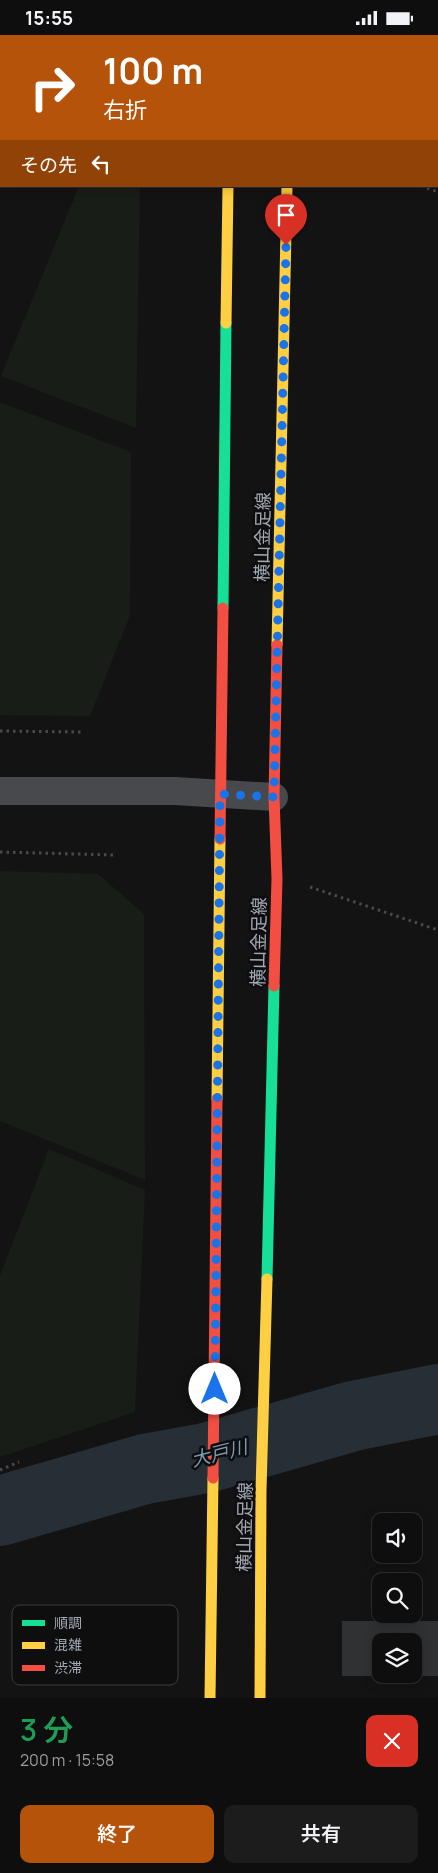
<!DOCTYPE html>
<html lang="ja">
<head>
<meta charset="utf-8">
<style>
	:root { --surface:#0e0e0e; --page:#1c1c1c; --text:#f1f3f6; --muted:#9b9c9e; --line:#2e2e2e; --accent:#b45309 }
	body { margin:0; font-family:Manrope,"Noto Sans JP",sans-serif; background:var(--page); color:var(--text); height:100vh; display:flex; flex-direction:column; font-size:19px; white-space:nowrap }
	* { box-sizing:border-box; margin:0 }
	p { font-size:16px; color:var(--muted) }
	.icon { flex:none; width:28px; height:28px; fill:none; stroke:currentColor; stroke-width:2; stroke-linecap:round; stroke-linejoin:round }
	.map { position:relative; height:1663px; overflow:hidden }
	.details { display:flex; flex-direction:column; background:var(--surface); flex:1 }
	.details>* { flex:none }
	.guide { position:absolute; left:0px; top:0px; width:439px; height:152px; box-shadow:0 2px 12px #0003,0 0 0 1px var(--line); background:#b45309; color:#fff; overflow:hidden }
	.controls { position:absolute; left:372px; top:1478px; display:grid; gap:10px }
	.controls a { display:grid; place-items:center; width:50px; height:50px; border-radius:10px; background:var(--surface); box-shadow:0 2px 12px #0003,0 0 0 1px var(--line); font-size:25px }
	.pin { position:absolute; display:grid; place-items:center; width:42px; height:42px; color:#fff; margin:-51px -21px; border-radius:50% 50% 50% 0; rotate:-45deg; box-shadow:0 0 5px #0007 }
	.pin .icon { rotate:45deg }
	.me { position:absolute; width:55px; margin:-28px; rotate:0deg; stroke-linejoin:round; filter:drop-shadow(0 0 4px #0008) }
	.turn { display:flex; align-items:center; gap:18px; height:105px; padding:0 20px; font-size:22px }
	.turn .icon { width:65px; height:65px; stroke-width:2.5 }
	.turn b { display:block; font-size:35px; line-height:42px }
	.then { display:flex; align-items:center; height:48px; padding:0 20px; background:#0003; gap:10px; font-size:19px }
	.round { display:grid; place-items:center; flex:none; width:52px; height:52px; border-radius:10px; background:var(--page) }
	.head { display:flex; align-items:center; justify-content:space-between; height:85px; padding:0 20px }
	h1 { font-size:30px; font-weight:600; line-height:38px; color:#1e9e55 }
	.button { display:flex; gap:10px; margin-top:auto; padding:10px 20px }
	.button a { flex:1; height:58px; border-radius:10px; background:var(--accent); color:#fff; font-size:20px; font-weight:600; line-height:58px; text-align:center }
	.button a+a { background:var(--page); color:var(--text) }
	.status { display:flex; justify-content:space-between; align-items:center; height:35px; padding:0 25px; background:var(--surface); direction:ltr }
	.status svg { height:14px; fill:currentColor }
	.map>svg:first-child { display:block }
	.green { fill:#181d18 }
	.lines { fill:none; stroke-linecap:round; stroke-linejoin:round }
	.river { stroke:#262f35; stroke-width:70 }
	.building { fill:#303133; fill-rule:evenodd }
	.path { stroke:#494a4e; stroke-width:3; stroke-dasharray:2.5 4; stroke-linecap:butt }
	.street { stroke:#47494c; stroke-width:28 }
	.fast { stroke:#16e098; stroke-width:11 }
	.slow { stroke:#ffcf43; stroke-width:11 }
	.jam { stroke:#f24e42; stroke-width:11 }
	.route { stroke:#1a73e8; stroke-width:9; stroke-dasharray:0 16.2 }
	.labels { text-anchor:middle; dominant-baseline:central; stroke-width:5; stroke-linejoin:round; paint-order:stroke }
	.street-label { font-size:18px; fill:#a3aab5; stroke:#0e0e0f }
	.water-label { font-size:19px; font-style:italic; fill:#7999b2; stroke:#0e0e0f }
	.key { fill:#0e0e0f; stroke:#3b3d41; stroke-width:1 }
	.key-label { font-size:14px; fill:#a3aab5 }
</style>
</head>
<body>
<div class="status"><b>15:55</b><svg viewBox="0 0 49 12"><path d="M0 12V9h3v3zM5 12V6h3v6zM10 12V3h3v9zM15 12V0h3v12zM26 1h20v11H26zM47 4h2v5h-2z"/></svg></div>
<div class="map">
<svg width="438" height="1663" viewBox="0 0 438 1663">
	<rect width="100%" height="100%" fill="#131313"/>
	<!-- green -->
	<path class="green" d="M79,151H140L136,393L1,341Z
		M0,367L131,417L130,580L90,681L0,680Z
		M0,836L98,839L144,879L145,1145L0,1086Z
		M49,1114L145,1155L135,1377L0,1422V1241Z"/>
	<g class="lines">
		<!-- river -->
		<path class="river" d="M0,1476L145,1434L206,1423L353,1381L438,1364"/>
	</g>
	<!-- building -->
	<path class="building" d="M342,1586H438V1641H342ZM381,1606H414V1639H381Z"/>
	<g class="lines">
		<!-- path -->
		<path class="path" d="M30,0L33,1
			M421,151L438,157
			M0,696L83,697
			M0,817L114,820
			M310,852L438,895
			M0,1435L19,1427"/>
		<!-- street -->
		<path class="street" d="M0,756H175L274,762"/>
		<!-- fast -->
		<path class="fast" d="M223,573L226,288
			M267,1244L274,951"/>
		<!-- slow -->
		<path class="slow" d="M231,0V1
			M290,0V1
			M226,288L228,151
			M277,610L287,151
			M217,1064L220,804
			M210,1663L213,1443
			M260,1663L261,1455L267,1244"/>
		<!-- jam -->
		<path class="jam" d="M220,804L223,573
			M274,951L277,844L274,762L277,610
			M213,1443L217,1064"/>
	</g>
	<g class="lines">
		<!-- route -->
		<path class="route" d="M215,1354L220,759L274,762L286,210"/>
	</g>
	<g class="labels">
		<!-- street labels -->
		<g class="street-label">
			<text transform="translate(262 502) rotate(-89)">横山金足線</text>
			<text transform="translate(258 907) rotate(-89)">横山金足線</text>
			<text transform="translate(244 1492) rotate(-89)">横山金足線</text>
		</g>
		<!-- water labels -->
		<g class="water-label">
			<text transform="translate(219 1418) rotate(-14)">大戸川</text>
		</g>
	</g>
	<!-- legend -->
	<rect x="12" y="1570" width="166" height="80" rx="8" class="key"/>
	<rect x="22" y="1585" width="23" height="6" fill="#16e098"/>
	<rect x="22" y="1607" width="23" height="7" fill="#ffcf43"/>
	<rect x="22" y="1630" width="23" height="6" fill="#f24e42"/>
	<g class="key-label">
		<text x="54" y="1593">順調</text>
		<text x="54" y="1615">混雑</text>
		<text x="54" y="1638">渋滞</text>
	</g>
</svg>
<div class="controls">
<a><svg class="icon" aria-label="sound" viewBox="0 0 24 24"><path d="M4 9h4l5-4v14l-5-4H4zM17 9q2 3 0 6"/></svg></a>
<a><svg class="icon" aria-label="search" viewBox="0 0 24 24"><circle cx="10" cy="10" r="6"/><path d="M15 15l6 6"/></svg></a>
<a><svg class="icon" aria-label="layers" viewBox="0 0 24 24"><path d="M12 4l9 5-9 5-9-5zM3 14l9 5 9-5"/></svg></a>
</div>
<div class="pin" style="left:286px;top:210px;background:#d93025"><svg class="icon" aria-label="arrive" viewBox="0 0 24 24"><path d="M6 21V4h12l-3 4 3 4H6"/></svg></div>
<svg class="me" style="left:215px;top:1354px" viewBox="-20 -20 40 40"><circle r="19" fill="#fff"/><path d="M0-13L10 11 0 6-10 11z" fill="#1a73e8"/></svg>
<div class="guide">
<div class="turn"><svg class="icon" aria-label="right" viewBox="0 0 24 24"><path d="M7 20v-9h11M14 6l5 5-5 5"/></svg><div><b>100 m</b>右折</div></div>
<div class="then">その先<svg class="icon" aria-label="left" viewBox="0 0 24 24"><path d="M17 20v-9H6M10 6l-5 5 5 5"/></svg></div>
</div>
</div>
<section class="details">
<div class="head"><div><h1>3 分</h1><p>200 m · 15:58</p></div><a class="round" style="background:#d93025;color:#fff"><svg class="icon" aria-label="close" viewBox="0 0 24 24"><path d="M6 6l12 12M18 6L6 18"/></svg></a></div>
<div class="button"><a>終了</a><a>共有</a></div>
</section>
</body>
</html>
